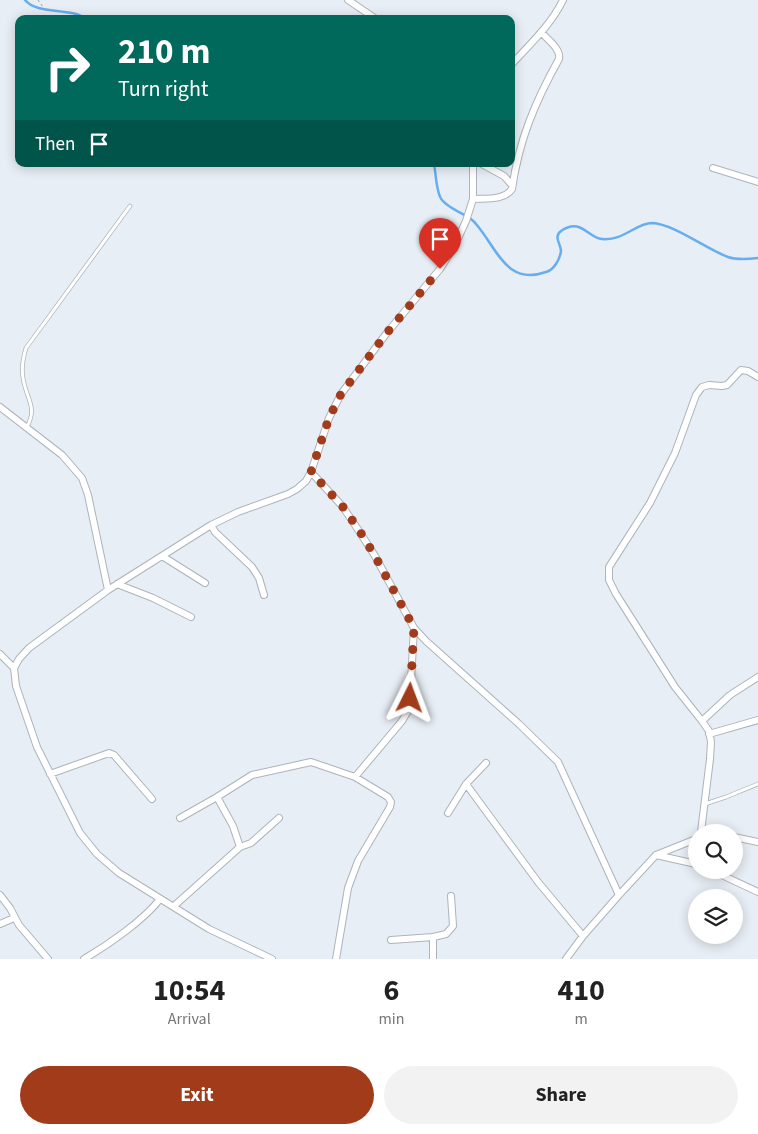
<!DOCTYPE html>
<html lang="en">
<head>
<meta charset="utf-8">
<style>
	:root { --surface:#fff; --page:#f2f2f2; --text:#222; --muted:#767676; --accent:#a23b19 }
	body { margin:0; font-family:"Source Sans 3",sans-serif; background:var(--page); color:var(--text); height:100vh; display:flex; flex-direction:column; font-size:19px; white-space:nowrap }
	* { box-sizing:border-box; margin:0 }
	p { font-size:16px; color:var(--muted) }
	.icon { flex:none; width:28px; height:28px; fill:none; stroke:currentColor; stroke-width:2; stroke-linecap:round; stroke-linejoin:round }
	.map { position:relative; height:959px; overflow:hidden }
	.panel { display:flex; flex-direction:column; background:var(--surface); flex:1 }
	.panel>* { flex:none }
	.hud { position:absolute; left:15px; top:15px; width:500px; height:152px; border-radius:10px; box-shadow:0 2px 12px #0003; background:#00695c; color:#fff; overflow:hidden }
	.fabs { position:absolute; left:688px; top:824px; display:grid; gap:10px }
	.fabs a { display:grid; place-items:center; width:55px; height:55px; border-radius:50%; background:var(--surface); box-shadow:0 2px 12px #0003; font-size:25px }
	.pin { position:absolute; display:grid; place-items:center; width:42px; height:42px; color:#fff; margin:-51px -21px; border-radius:50% 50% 50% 0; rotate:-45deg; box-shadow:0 0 5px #0007 }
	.pin .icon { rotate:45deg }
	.me { position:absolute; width:55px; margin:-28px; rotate:3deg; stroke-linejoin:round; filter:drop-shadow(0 0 4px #0008) }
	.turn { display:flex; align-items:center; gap:18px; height:105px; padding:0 20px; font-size:22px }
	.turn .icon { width:65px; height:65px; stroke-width:2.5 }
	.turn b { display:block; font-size:35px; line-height:42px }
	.then { display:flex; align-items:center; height:48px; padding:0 20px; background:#0003; gap:10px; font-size:19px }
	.eta { display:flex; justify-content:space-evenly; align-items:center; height:85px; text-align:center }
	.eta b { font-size:30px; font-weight:700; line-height:35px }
	.primary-button { display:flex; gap:10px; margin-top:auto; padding:10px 20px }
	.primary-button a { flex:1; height:58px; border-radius:30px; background:var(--accent); color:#fff; font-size:20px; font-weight:700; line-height:58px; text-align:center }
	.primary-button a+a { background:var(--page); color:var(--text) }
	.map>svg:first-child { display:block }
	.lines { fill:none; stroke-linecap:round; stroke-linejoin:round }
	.stream { stroke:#66aeef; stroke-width:2.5 }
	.lane-casing { stroke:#adb3b9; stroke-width:4.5 }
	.street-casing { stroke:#adb3b9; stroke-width:8 }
	.path { stroke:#9da2a7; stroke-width:1; stroke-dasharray:2.5 2.5; stroke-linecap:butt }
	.lane { stroke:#fff; stroke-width:3 }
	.street { stroke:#fff; stroke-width:6 }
	.route { stroke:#a23b19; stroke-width:9; stroke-dasharray:0 16.2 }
</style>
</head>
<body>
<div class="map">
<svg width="758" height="959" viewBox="0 0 758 959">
	<rect width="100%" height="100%" fill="#e8eef5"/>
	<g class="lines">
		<!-- stream -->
		<path class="stream" d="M25,0C37,15 71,7 86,19
			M434,164C436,173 436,193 442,200C446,205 452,208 457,211C464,215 472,218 476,224C497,248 506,286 546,272C554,270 560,259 561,251C561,244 553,237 561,231C581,217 588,238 602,239C624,241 636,223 652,223C674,224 706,249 728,257C736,260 749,259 758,258"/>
		<defs>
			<path id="lane" d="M27,427C38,406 26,399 23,378C21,367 23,358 26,348L130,206
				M705,804L726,797L758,784"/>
			<path id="street" d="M348,0L376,19
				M511,65C530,44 551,25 563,0
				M482,164L504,176L512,185
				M713,168L758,182
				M473,199C485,198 504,201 512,189C519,140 535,102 559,59C561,49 548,40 541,32
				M0,407L62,455L82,478L88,495L108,590
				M311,472L343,507L359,531L375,556L414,628L426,641L519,724L558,762L619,895
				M211,525L215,532L252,567L259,578L264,595
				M162,556L205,583
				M117,584L153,598L191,617
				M0,654L14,668
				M702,721L730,695L758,677
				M709,734L758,720
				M50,774L109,753L114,755L152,799
				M355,777L402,721L408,711L410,698L414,628
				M466,784L538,882L583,936
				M217,797L252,775L311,762L355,777L388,797L391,802L390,807L358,861L348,888L336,959
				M448,813L466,784L486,763
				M180,818L217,797L233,826L240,847
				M701,832L710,759L711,742L709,731L702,721L675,687L616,594L609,580V567L650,503L675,453L696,395L702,387L709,385L722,386L727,385L741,370L748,371L758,377
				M734,837L758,842
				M656,855L696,864
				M711,870L758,892
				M0,895L10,908L19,925L48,959
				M174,906L240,847L251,843L279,818
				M0,924L14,918
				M433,937L446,934L453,926L451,896
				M391,940L433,937V959
				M84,959C108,945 144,920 160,899
				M272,959L209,929L119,873L97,854L80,833L37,747L16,686L14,668L19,659L29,648L108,590L211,525L238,512L288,494L297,489L306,481L311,472L329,418L341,394L386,334L440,269L454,247L466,221L473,199V164
				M566,959L583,936L619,895L656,855L696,839"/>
		</defs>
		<!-- lane casing -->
		<use href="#lane" class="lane-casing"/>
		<!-- street casing -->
		<use href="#street" class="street-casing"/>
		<!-- path -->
		<path class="path" d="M38,0L46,11"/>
		<!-- lane -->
		<use href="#lane" class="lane"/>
		<!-- street -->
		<use href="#street" class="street"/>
	</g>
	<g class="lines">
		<!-- route -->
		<path class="route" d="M410,698L414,628L375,556L359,530L343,507L311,472L329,418L341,394L386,334L440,269"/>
	</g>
</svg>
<div class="fabs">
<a><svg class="icon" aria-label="search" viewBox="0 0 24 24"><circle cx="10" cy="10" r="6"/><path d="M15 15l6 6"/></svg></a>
<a><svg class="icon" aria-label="layers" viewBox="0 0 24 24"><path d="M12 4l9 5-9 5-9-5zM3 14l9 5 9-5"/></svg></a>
</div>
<div class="pin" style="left:440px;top:269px;background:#d93025"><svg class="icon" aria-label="arrive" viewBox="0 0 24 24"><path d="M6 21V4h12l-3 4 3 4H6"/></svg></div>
<svg class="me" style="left:410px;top:698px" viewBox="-20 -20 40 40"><path d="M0-17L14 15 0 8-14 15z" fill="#a23b19" stroke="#fff" stroke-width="4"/></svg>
<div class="hud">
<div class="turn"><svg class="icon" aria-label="right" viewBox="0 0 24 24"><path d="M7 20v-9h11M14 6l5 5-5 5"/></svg><div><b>210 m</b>Turn right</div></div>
<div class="then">Then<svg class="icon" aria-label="arrive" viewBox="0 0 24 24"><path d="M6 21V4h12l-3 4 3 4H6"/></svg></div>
</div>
</div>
<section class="panel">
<div class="eta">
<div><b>10:54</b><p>Arrival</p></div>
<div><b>6</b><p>min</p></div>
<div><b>410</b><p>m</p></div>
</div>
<div class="primary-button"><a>Exit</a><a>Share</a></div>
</section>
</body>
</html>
